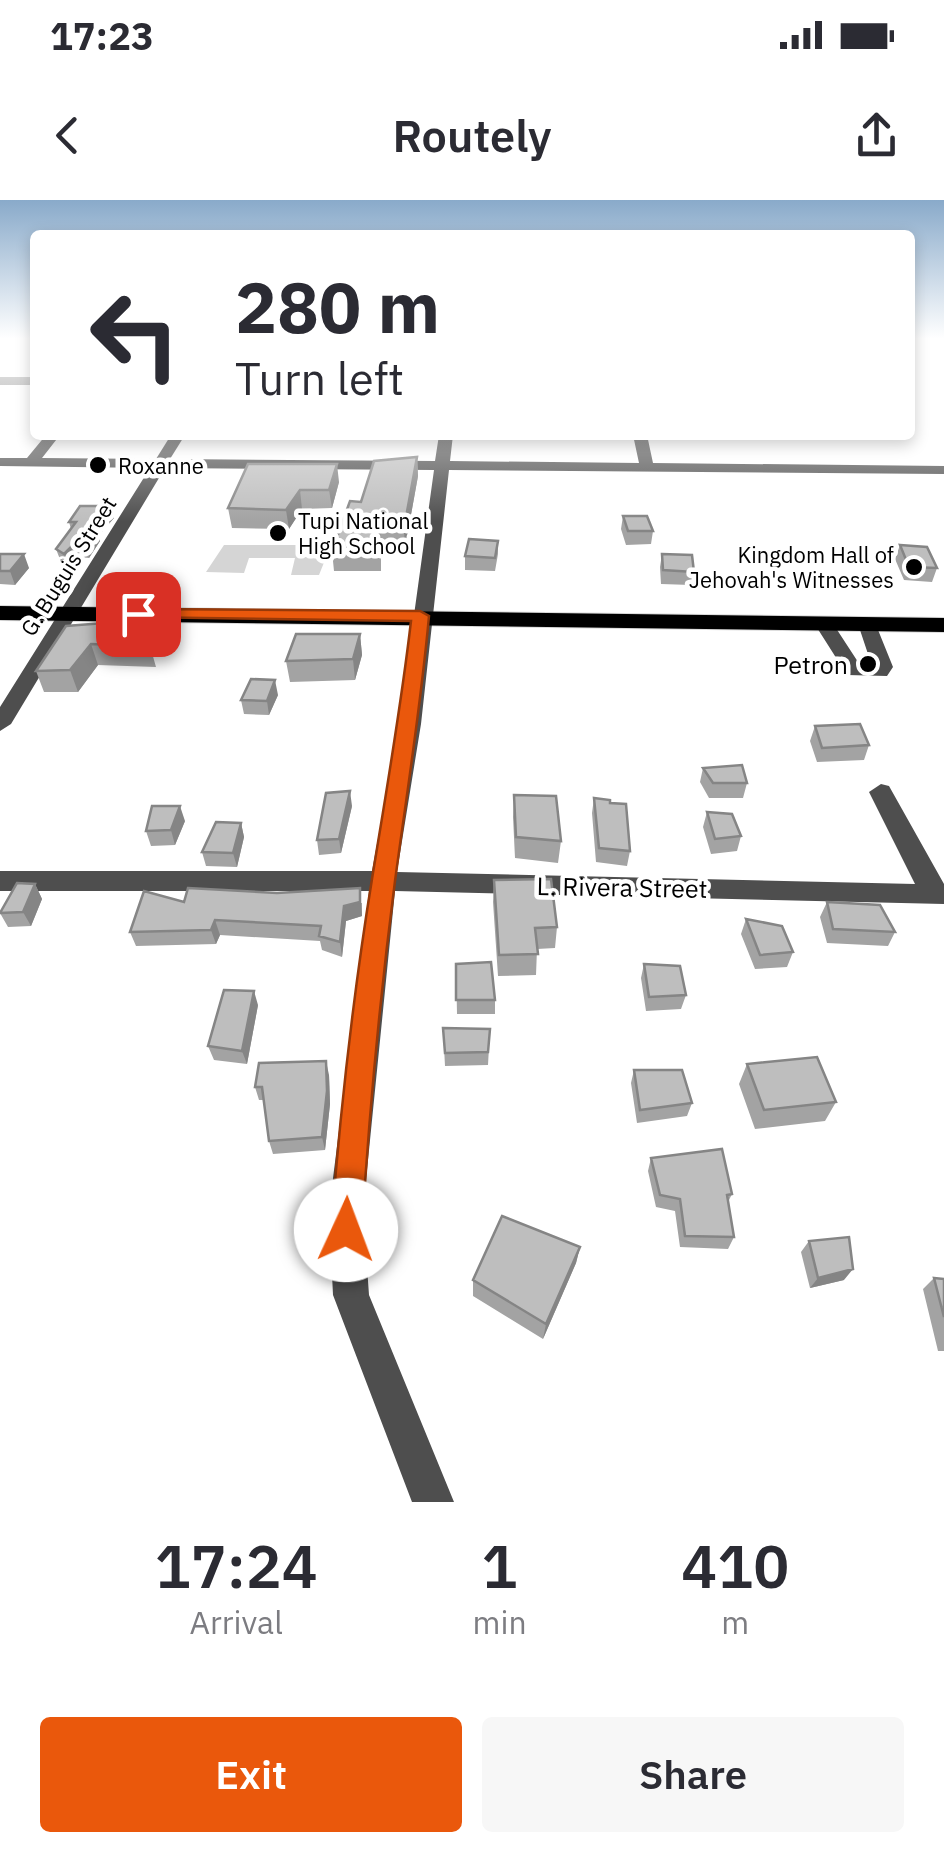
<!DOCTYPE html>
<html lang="en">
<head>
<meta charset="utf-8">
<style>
	:root { --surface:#fff; --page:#f7f7f7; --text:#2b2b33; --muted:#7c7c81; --accent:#ea580c }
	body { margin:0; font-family:"IBM Plex Sans",sans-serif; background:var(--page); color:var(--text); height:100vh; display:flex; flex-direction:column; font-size:38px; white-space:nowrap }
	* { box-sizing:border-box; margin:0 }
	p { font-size:32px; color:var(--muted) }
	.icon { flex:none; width:55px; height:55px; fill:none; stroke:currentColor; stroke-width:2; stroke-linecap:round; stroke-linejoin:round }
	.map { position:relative; height:1302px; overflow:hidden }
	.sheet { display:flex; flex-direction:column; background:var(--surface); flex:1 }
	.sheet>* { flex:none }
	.hud { position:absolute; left:30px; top:30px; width:885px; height:210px; border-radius:10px; box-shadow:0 5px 15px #0003; background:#fff; color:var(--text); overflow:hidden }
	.pin { position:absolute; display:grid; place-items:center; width:85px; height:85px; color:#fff; margin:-42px; border-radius:20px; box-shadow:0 5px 15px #0006 }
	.me { position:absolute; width:110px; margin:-55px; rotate:2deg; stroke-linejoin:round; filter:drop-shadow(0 0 8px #0008) }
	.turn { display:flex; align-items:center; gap:35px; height:210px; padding:0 40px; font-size:45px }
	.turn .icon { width:130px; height:130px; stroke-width:2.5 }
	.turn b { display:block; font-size:70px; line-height:85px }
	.eta { display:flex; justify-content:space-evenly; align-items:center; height:170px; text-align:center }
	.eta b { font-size:60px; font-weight:600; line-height:70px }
	.cta { display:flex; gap:20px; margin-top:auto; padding:20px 40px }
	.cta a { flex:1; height:115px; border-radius:10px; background:var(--accent); color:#fff; font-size:40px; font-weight:600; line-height:115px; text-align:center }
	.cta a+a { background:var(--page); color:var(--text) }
	.status { display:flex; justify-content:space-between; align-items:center; height:70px; padding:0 50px; background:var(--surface); direction:ltr }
	.status svg { height:28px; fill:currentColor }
	header { display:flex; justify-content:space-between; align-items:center; height:130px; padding:0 40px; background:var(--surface); font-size:45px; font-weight:600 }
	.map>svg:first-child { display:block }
	.green { fill:#d5d5d5 }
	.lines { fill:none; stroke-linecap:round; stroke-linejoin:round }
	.highway-casing { stroke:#dbdbdb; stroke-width:2 }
	.minor { fill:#4e4e4e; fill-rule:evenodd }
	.highway { fill:#000; fill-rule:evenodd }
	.wall { fill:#a3a3a3 }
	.shaded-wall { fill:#858585 }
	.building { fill:#bebebe; stroke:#858585; stroke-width:2.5 }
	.route { fill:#ea580c; stroke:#983908; stroke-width:2.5 }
	.poi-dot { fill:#000; stroke:#fff; stroke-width:4 }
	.labels { text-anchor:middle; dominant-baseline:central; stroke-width:9; stroke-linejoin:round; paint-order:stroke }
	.far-poi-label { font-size:22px; fill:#000; stroke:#fff; text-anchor:start }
	.far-street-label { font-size:22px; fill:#000; stroke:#fff }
	.poi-label { font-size:25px; fill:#000; stroke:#fff; text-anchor:end }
	.street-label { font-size:25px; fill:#000; stroke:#fff }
</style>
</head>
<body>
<div class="status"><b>17:23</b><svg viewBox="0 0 49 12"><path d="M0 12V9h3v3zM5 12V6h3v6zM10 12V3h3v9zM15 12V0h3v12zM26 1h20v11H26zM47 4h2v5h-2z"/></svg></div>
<header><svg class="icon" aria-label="back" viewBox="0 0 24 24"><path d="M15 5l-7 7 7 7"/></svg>Routely<svg class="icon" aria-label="share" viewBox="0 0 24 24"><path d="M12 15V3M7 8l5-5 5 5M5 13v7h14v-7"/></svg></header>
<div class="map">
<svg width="944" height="1302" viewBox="0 0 944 1302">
	<rect width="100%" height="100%" fill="#fff"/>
	<!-- green -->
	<path class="green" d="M224,345H331L319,375H291L295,358H249L244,373L206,372Z"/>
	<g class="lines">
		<defs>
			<path id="highway" d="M0,406L944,418V432L0,420Z"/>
		</defs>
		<!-- highway casing -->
		<use href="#highway" class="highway-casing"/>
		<!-- minor -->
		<path class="minor" d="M0,177H35V185H0Z
			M46,235H60L42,258L156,259L171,235H185L170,259L435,261L439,235H453L450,261L639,263L633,235H647L653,263L944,266V274L449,270L421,524L397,672L915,684L869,592L881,584L889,586L944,684V704L395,691L363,1010L369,1095L454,1302H412L333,1095L329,1010L369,691H0V671H372L399,524L434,270L165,268L11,524L0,531V507L150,268L0,266V258H27Z
			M823,417L830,419L860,465L872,466L858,424L860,420H874L893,467L887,476L847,475L814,423Z"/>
		<!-- highway -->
		<use href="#highway" class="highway"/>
	</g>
	<!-- wall -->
	<path class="wall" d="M417,257L418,276L405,348L381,349V371H334L332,351L361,302Z
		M248,264L339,282L332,308L302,309L289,329L232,328L228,308Z
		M623,316L653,331L651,344L626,345L621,329Z
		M114,318L98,336L100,341L89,358L78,357L68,368L61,362L56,349L71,329L69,322Z
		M498,341V354L495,371L465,370V356Z
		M900,345L937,368L932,382L904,380L895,359Z
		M0,354L29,368L15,385L0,384Z
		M662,354L694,372L691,385L661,384L660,367Z
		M105,427L150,446L156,467L98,465L78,492H44L36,471Z
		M360,434L362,455L355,480L290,482L286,461Z
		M278,495L269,515L244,514L241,500Z
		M815,526L869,545L864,560L817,562L810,541Z
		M703,568L747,583L743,598H709L700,582Z
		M514,595L561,641L558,663L515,658L513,617Z
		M594,598L610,603L630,651L627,666L596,662L592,613Z
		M352,606L341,653L319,655L317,640Z
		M707,612L741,636L737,651L711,654L703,627Z
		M185,621L175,645L151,646L146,631Z
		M241,623L244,637L237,667L206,666L202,652Z
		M494,680L557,727L555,748L537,749L536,775L498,776L493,702Z
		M35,684L42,699L31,726L8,727L0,713Z
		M184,702L362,703V716L346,721L342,757L322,750L320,741L220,735L216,744L136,746L130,732Z
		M827,702L895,732L888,746L827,743L820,717Z
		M746,719L793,752L787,767L755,769L741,734Z
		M456,764L495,800V814H457Z
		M644,764L686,795L681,809L646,811L641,778Z
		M258,805L247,864L214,860L208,846Z
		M443,828L490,829L488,865L445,866Z
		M747,864L836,902L825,921L755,929L739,884Z
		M634,870L692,903L687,916L637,923L631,883Z
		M329,875L330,904L325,950L273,954L269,941L264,900H259L255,887Z
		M651,958L732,994L728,1002L734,1037L728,1049L680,1047L675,1011L656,1007L648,971Z
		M809,1041L844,1080L810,1088L801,1052Z
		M580,1047L576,1063L543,1139L473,1096V1080Z
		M934,1078L944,1079V1151H938L923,1089Z"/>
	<!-- shaded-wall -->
	<path class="shaded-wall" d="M417,257L418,276L405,348L404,328Z
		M337,264L339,282L332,308L329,290Z
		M300,290L302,309L289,329L286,310Z
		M110,306L114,318L98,336L100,341L89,358L85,344L90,328Z
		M74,344L78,357L68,368L64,354Z
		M24,354L29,368L15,385L10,371Z
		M360,434L362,455L355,480L353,459Z
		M91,444L98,465L78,492L70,470Z
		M275,480L278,495L269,515L267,501Z
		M350,591L352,606L341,653L339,639Z
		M180,606L185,621L175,645L171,630Z
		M241,623L244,637L237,667L233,653Z
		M35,684L42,699L31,726L23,712Z
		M360,688L362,716L346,721L342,757L340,742L344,706Z
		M215,720L220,735L216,744L211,730Z
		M254,791L258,805L247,864L242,851Z
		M326,861L329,875L330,904L325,950L322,937Z
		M580,1047L576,1063L543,1139L546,1124Z
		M853,1069L844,1080L810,1088L818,1078Z"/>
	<!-- building -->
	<path class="building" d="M417,257L404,328L379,329V351H332L350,301L361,302L374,261Z
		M248,264H337L329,290H300L286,310L228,308Z
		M80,306H110L90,328H96L85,344H74L64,354L56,349L76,322H69Z
		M623,316H647L653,331H628Z
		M469,339L498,341L495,358L465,356Z
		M900,345L927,347L937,368L909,367Z
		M0,354H24L10,371H0Z
		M662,354L692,355L694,372L663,370Z
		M104,423L105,427H118L150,446L91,444L70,470L36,471L66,426Z
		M296,434H360L353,459L286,461Z
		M251,479L275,480L267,501L241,500Z
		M860,524L869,545L822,548L815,526Z
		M742,565L747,583H713L703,568Z
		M350,591L339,639L317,640L326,593Z
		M514,595L556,596L561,641L516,637Z
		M594,598L610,600V603L626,604L630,651L599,648Z
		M152,606H180L171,630L146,631Z
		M707,612L732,614L741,636L715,639Z
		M216,622L241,623L233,653L202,652Z
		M551,679L557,727L535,728L538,754L499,755L494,680Z
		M17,683L35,684L23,712L0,713Z
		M188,688L277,693L360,688V702L344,706L340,742L319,736L321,726L215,720L211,730L130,732L144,691L184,702Z
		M827,702L880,705L895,732L833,729Z
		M746,719L782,726L793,752L760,755Z
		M491,762L495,800H456V764Z
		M644,764L680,766L686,795L649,797Z
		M224,790L254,791L242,851L208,846Z
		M443,828L490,829L488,852L445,853Z
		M817,857L836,902L764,910L747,864Z
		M326,861L327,891L322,937L269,941L262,887H255L259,863Z
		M634,870H682L692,903L640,910Z
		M722,949L732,994L727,995L734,1037L685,1036L680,999L660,995L651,958Z
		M502,1016L580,1047L546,1124L473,1080Z
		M849,1037L853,1069L818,1078L809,1041Z
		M934,1078L944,1079V1117Z"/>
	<!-- sky -->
	<linearGradient id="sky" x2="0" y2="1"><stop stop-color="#89aaca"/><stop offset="0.43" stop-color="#fff"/><stop offset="1" stop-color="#fff" stop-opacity="0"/></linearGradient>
	<rect width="944" height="322" fill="url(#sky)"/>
	<!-- route -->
	<path class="route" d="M138,409L420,411L429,416C421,505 407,592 395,681C380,797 369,913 362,1030L358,1042L346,1046L335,1042L331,1030C340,913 353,796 372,679C386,593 401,508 411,421L132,417V410Z"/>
	<!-- markers -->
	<g class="poi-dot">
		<circle cx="98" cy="265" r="10"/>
		<circle cx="278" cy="333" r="10"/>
		<circle cx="914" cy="367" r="10"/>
		<circle cx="868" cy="464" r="10"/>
	</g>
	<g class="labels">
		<!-- far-poi labels -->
		<g class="far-poi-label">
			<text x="118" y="265">Roxanne</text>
			<text x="298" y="320">Tupi National<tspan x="298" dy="25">High School</tspan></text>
			<text x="894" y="354" text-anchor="end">Kingdom Hall of<tspan x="894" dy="25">Jehovah's Witnesses</tspan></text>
		</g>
		<!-- far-street labels -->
		<g class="far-street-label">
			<text transform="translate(68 366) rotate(-58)">G. Buguis Street</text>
		</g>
		<!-- poi labels -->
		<g class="poi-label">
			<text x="848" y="464">Petron</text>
		</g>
		<!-- street labels -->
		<g class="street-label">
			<text transform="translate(622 687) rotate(1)">L. Rivera Street</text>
		</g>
	</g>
</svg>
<div class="pin" style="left:138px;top:414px;background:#d93025"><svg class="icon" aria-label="arrive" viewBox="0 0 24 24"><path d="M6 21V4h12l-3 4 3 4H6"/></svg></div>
<svg class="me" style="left:346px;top:1030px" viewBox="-20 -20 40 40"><circle r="19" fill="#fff"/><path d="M0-13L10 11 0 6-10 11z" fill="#ea580c"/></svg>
<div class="hud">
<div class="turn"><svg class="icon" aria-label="left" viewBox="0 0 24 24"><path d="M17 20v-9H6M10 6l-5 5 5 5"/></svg><div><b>280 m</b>Turn left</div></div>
</div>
</div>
<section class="sheet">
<div class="eta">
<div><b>17:24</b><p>Arrival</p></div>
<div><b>1</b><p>min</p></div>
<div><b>410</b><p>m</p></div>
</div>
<div class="cta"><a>Exit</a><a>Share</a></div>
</section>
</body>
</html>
